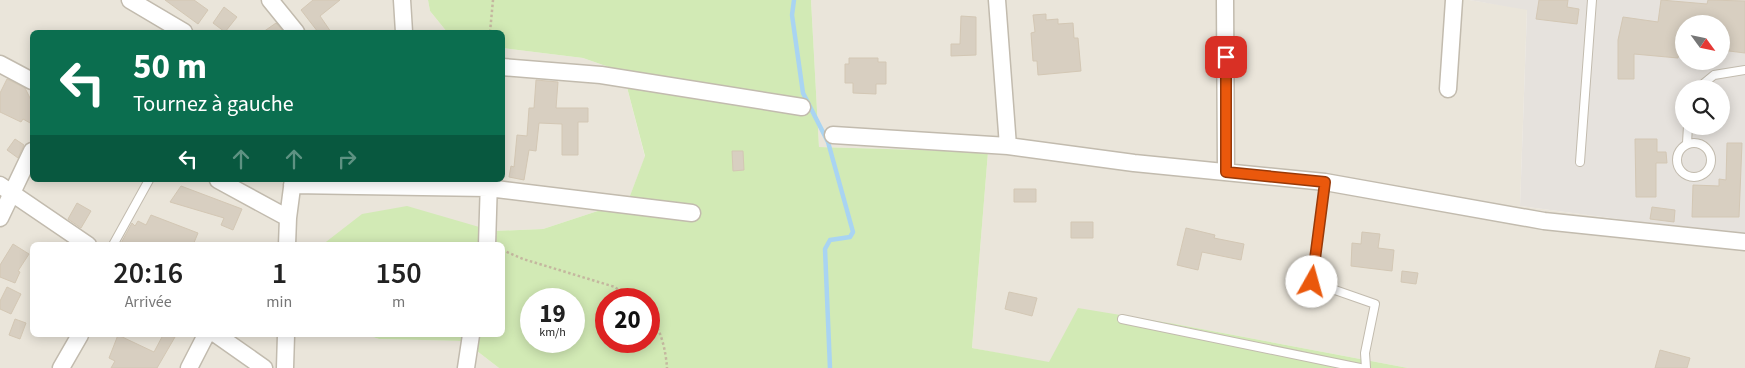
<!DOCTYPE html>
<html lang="fr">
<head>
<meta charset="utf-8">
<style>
	:root { --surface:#fff; --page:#f6f6f6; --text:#222; --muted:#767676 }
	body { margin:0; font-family:"Source Sans 3",sans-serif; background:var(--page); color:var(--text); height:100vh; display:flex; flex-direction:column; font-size:19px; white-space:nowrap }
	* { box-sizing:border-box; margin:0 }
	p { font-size:16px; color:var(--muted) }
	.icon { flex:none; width:28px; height:28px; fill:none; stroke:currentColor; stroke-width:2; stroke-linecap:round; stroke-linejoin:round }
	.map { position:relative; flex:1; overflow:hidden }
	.side { position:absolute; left:30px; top:242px; width:475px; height:95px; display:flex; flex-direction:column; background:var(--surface); border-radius:8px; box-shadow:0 2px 12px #0003 }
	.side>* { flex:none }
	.top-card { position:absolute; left:30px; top:30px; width:475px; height:152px; border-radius:8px; box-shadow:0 2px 12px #0003; background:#0b6e4f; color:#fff; overflow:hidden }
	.needle { width:32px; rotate:123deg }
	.fabs { position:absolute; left:1675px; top:15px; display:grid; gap:10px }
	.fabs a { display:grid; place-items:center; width:55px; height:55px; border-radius:50%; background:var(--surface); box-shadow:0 2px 12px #0003; font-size:25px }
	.speed { position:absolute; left:520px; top:288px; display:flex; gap:10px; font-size:25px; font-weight:700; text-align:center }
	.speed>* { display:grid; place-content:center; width:65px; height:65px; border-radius:50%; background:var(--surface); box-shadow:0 2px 12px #0003; line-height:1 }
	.speed small { font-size:12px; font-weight:400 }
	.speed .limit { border:8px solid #d22; background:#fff; color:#111 }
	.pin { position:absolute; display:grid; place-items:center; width:42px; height:42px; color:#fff; margin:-21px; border-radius:10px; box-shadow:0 2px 8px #0006 }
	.me { position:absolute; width:55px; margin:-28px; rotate:7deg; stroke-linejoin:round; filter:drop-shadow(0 0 4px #0008) }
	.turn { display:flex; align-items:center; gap:18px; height:105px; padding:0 20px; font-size:22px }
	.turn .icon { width:65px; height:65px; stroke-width:2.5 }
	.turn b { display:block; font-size:35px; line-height:42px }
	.lanes { display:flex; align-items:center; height:48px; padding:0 20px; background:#0003; justify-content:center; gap:25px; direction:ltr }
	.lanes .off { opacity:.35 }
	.eta { display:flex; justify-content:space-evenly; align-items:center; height:85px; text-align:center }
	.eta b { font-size:30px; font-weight:600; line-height:35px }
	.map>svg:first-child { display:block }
	.residential { fill:#eae5da }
	.industrial { fill:#e6e2dd; fill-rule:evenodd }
	.green { fill:#d2eab5; fill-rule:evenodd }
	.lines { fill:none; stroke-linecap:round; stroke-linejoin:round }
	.stream { stroke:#a9d4f2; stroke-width:4.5 }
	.building { fill:#d8cfc1; stroke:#d3c7b4 }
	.lane-casing { stroke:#c2bbae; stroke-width:10 }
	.street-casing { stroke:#c2bbae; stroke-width:19 }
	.path { stroke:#c4b79f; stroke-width:2.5; stroke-dasharray:2.5 2.5; stroke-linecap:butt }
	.lane { stroke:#fff; stroke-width:8 }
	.street { stroke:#fff; stroke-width:16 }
	.route-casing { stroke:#983908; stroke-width:12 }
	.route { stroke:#ea580c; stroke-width:9 }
</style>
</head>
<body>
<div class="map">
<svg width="1745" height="368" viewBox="0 0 1745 368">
	<rect width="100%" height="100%" fill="#f6f3ec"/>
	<!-- residential -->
	<path class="residential" d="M0,0H428L430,11L447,32H32V180H502L503,48L583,58L623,72L645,157L628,201L543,229L493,231L322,243V245H32V335H367L379,339L464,341L499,368H0Z
		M811,0H1469L1527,9L1520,206L1745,236V368H1408L1175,324L1049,363L972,348L988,152L819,147Z"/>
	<!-- industrial -->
	<path class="industrial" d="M1469,0H1745V236L1520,206L1527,10ZM1684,24H1721V61H1684ZM1684,89H1721V126H1684Z"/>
	<!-- green -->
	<path class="green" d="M428,0H811L819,147L988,152L972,348L1049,362L1078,308L1175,324L1408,368H499L464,341L379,339L367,335H502V245H322L362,214L407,206L493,231L543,229L628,201L645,156L623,72L583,58L503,48L502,32H447L430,11ZM531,299H574V341H531ZM606,299H649V341H606Z"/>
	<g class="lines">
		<!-- stream -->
		<path class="stream" d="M794,0L792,15L803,93L828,142L853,232L850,237L830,240L825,249L830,368"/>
	</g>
	<!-- building -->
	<path class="building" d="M165,0H194L208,10L198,24Z
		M313,0H340L320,16L331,32H318L301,10Z
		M1539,0H1568L1567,7L1579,9L1577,24L1536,19Z
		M1661,0L1707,4L1708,0L1745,1V53L1721,50V24H1684V44H1681L1678,58L1634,54V79H1618V40L1623,17L1658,22Z
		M224,7L237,17L225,32L213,23Z
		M1046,14V20L1058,19V24L1073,23L1074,38H1078L1081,71L1038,75L1037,61H1033L1031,33L1035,32L1033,15Z
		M961,16L976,17V55L951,56V44H960Z
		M276,23L284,32H263Z
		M849,58H878V62H886V84H876V94L853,93V83H845V64H849Z
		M7,79L25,88L32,102V124L23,119L21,122L0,112V93Z
		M536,80L558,82L556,108H588V122H578V155H562V124L539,123L536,151L529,150L524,180L509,177L511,166L514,167L517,135L527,136L529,108H534Z
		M15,139L24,145L18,158L7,150Z
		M1635,139H1657V152H1666L1667,163H1656V197H1636Z
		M1727,143H1742L1739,217H1692L1693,185L1719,186V179L1726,180Z
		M732,151H743L744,170L733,171Z
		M181,186L242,209L233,230L221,225L224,218L170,202Z
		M1014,189H1036V202H1014Z
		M77,203L91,211L81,228L68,219Z
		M1652,207L1675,210L1674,222L1650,219Z
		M151,215L198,233L193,245H120L132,223L135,226L138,221L146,225Z
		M1071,222H1093V238H1071Z
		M1186,228L1215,235L1214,238L1244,244L1241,260L1202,252L1198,270L1177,265Z
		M1362,232L1380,234L1378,248L1394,250L1392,271L1351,266L1352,243L1361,244Z
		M13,244L29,254L18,271L20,272L15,283L0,277V265Z
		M1402,271L1418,273L1416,284L1401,282Z
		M7,287L21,294L11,314L0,309V301Z
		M1009,292L1037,298L1032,316L1005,309Z
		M15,319L26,323L20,339L9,335Z
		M118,335L154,352L163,335L175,337L157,368H111L115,361L109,358Z
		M1660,350L1690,358L1687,368H1655Z"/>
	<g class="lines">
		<defs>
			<path id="lane" d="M1697,89L1714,75L1745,70
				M1687,143L1688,126
				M1677 160a17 17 0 1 1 34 0a17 17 0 1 1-34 0Z
				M1580,162L1592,0
				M1325,182L1312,282L1375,304L1365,353L1366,368
				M113,245L149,180
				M1122,319L1360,368"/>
			<path id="street" d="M130,0L184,32
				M270,0L296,32
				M402,0L404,32
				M997,0L1008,146
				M1225,0L1226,172
				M0,64L32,81
				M502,67L601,75L802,107
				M1448,89L1454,0
				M833,135L1008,146L1134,163L1325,182L1544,221L1745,242
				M218,180L288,218
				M0,185L88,245
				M292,185L488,188L692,213
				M0,218L32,151
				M287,245L288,218L293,180
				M487,245L489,180
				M217,335L264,368
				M61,368L80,335
				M189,368L206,335
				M285,368L286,335
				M466,368L471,335"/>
		</defs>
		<!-- lane casing -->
		<use href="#lane" class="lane-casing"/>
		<!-- street casing -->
		<use href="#street" class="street-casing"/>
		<!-- path -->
		<path class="path" d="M490,32L493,0
			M502,250L523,259L615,287L629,299
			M649,316C661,327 666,352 667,368"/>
		<!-- lane -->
		<use href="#lane" class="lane"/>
		<!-- street -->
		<use href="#street" class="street"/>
	</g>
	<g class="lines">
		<defs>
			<path id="route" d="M1226,57V172L1325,182L1312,282"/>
		</defs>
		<!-- route casing -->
		<use href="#route" class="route-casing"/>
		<!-- route -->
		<use href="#route" class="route"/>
	</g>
</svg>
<div class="fabs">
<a><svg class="needle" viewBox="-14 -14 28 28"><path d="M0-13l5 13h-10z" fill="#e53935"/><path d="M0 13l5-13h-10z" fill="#767676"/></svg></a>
<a><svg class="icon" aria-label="search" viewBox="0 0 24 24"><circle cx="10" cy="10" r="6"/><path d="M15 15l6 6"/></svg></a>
</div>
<div class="speed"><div>19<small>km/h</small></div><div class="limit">20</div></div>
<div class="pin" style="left:1226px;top:57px;background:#d93025"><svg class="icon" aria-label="arrive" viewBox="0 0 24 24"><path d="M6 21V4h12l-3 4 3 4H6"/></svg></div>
<svg class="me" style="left:1312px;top:282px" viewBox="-20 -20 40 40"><circle r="19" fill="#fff"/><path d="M0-13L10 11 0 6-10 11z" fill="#ea580c"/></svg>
<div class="top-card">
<div class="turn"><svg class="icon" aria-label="left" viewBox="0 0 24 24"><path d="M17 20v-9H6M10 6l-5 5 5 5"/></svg><div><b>50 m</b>Tournez à gauche</div></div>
<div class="lanes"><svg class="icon" aria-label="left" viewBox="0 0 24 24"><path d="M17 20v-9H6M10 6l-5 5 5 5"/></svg><svg class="icon off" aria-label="ahead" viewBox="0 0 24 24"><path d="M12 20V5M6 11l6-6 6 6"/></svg><svg class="icon off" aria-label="ahead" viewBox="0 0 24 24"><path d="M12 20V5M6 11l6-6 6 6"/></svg><svg class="icon off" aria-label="right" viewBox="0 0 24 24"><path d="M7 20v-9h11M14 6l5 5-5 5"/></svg></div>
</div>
<section class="side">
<div class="eta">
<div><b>20:16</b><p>Arrivée</p></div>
<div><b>1</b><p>min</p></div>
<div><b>150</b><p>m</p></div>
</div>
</section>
</div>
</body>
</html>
